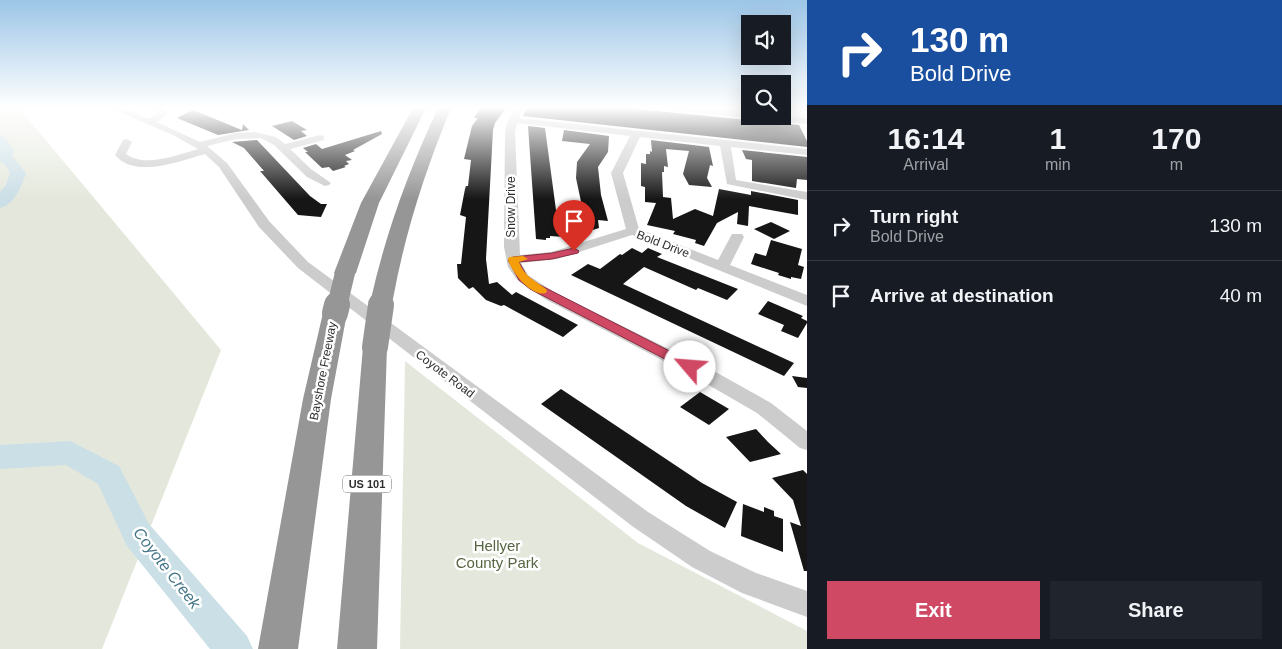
<!DOCTYPE html>
<html lang="en">
<head>
<meta charset="utf-8">
<style>
	:root { --surface:#171b24; --page:#20242c; --text:#f1f3f6; --muted:#9ea1a6; --line:#363941; --accent:#cf4864 }
	body { margin:0; font-family:Arial,sans-serif; background:var(--page); color:var(--text); height:100vh; display:flex; flex-direction:column; font-size:19px; white-space:nowrap }
	* { box-sizing:border-box; margin:0 }
	p { font-size:16px; color:var(--muted) }
	.icon { flex:none; width:28px; height:28px; fill:none; stroke:currentColor; stroke-width:2; stroke-linecap:round; stroke-linejoin:round }
	.map { position:relative; flex:1; overflow:hidden }
	.details { display:flex; flex-direction:column; background:var(--surface); width:475px }
	.details>* { flex:none }
	.banner { background:#1a4fa0; color:#fff; overflow:hidden }
	.buttons { position:absolute; left:741px; top:15px; display:grid; gap:10px }
	.buttons a { display:grid; place-items:center; width:50px; height:50px; border-radius:0px; background:var(--surface); box-shadow:0 5px 20px #0002; font-size:25px }
	.pin { position:absolute; display:grid; place-items:center; width:42px; height:42px; color:#fff; margin:-51px -21px; border-radius:50% 50% 50% 0; rotate:-45deg; box-shadow:0 0 5px #0007 }
	.pin .icon { rotate:45deg }
	.me { position:absolute; width:55px; margin:-28px; rotate:297deg; stroke-linejoin:round; filter:drop-shadow(0 0 4px #0008) }
	.turn { display:flex; align-items:center; gap:18px; height:105px; padding:0 20px; font-size:22px }
	.turn .icon { width:65px; height:65px; stroke-width:2.5 }
	.turn b { display:block; font-size:35px; line-height:42px }
	.eta { display:flex; justify-content:space-evenly; align-items:center; height:85px; text-align:center }
	.eta b { font-size:30px; font-weight:800; line-height:35px }
	.button { display:flex; gap:10px; margin-top:auto; padding:10px 20px }
	.button a { flex:1; height:58px; border-radius:0px; background:var(--accent); color:#fff; font-size:20px; font-weight:800; line-height:58px; text-align:center }
	.button a+a { background:var(--page); color:var(--text) }
	ul { padding:0; list-style:none }
	li { display:flex; align-items:center; gap:15px; height:70px; padding:0 20px; border-top:1px solid var(--line) }
	li div { flex:1 }
	li b { display:block; font-size:19px }
	li em { font-style:normal }
	main { display:flex; flex:1; min-height:0 }
	.map>svg:first-child { display:block }
	.green { fill:#e4e8dc }
	.lines { fill:none; stroke-linecap:round; stroke-linejoin:round }
	.river { fill:#cbdfe6; fill-rule:evenodd }
	.building { fill:#161616 }
	.minor { fill:#ccc; fill-rule:evenodd }
	.highway { fill:#969696; fill-rule:evenodd }
	.highway-bridge-far1 { stroke:#969696; stroke-width:20 }
	.highway-bridge { stroke:#969696; stroke-width:26 }
	.route { fill:#cf4864; stroke:#872f41 }
	.slow { fill:#f59e0b }
	.labels { text-anchor:middle; dominant-baseline:central; stroke-width:5; stroke-linejoin:round; paint-order:stroke }
	.shield { fill:#fff; stroke:#6d6d6d; stroke-width:1 }
	.shield-label { font-size:11px; font-weight:bold; fill:#2f2f2f }
	.street-label { font-size:12px; fill:#2f2f2f; stroke:#fff }
	.near-park-label { font-size:15px; fill:#576642; stroke:#fff }
	.near-water-label { font-size:16px; font-style:italic; fill:#477788; stroke:#fff }
</style>
</head>
<body>
<main>
<div class="map">
<svg width="807" height="649" viewBox="0 0 807 649">
	<rect width="100%" height="100%" fill="#fff"/>
	<!-- green -->
	<path class="green" d="M0,108H19L221,350L102,649H0Z
		M405,361L638,543L807,631V649H400Z"/>
	<g class="lines">
		<!-- river -->
		<path class="river" d="M0,136L5,137L14,151L12,156L26,173C22,186 14,205 0,208V192L6,185L10,173L5,164L0,162Z
			M70,441L119,466L149,524L247,636L253,649H210L127,546L98,484L66,465L0,469V445Z"/>
	</g>
	<!-- building -->
	<path class="building" d="M481,108H506L495,123L493,130L486,259L489,284L497,282L512,295L516,292L578,325L563,337L504,305L501,306L486,300L473,287L469,289L458,278L457,264H461L466,217L460,215L465,189L466,186H468L471,160L464,159L472,126L478,118H474Z
		M527,108H625L799,125L807,141V147L523,116Z
		M193,110L242,130L243,124L249,130L218,135L177,118Z
		M292,121L307,130L301,131L307,136L294,140L272,126Z
		M528,126L545,128L556,210H561L565,237L550,236V238H546V240L536,239Z
		M564,130L609,136L608,152L598,167L601,195L608,221L598,220L599,228L580,234L578,211H583L576,178L577,162L590,144L562,141Z
		M381,131L382,134L353,150L355,151L345,155L352,160L346,161L349,164L344,166L346,167L333,171L329,167L322,168L305,152H308L303,148L316,144L322,149Z
		M257,140L310,196L321,204H327L321,217L298,215L260,171H264L244,148L232,142Z
		M651,140L709,147L713,166L710,165L707,178L712,187L689,185L683,174L689,151L666,149L668,167L664,166V172H662L663,197L671,198L673,219L695,209L713,216L719,189L751,195V191L798,200V215L749,206L748,226L737,224L738,212L717,223L704,246L695,243L696,240L673,234L675,231L647,225L656,203L645,202V187L641,186V163L646,164V154H650V151L652,152Z
		M742,150L807,157V180L797,179L796,188L752,181V160L746,159Z
		M771,222L790,231L774,239L754,229Z
		M771,240L802,249L798,265L804,267L801,279L791,277V279L778,275L779,273L751,264L755,253L766,256Z
		M632,248L642,253L648,248L662,254L657,257L738,289L727,300L698,288L696,290L644,267L623,284L794,363L784,376L571,275L588,264L600,269L620,254L622,255Z
		M768,301L803,316L801,318L807,321V323L798,338L781,331L784,325L758,314Z
		M792,376L807,378V388L798,387Z
		M561,389L702,483L737,502L725,528L686,506L541,404Z
		M700,392L729,409L709,425L680,407Z
		M756,429L768,442L781,454L750,462L726,437Z
		M803,470L807,474V571H804L790,522L801,526L793,500L772,478Z
		M743,504L764,512V507L774,511V516L783,519V552L741,536Z"/>
	<g class="lines">
		<!-- minor -->
		<path class="minor" d="M110,108H123L149,119L157,114L153,108H162L168,114L157,122L200,142L236,133L255,132L276,137L285,144L320,135L324,136V140L290,149L311,169L331,183L329,185L325,186L307,177L274,145L261,138L236,139L207,146L227,163L269,221L308,262L648,512L710,551L756,573L807,591V617L742,593L692,567L632,526L298,268L259,227L219,167L205,154C180,161 135,179 115,155L123,140L127,139L132,142L126,154C145,168 177,155 198,149L173,135Z
			M516,108H525L519,118L807,149V155L731,147L736,180L807,192V200L727,184L720,146L640,137L623,173L639,229L718,260L732,234H742L744,237L730,265L807,295V306L632,235L557,259L521,263L528,275L555,293L712,370L771,403L807,431V450L800,448L757,413L700,380L545,299L518,281L508,267L504,247L505,132L508,120ZM517,123L630,136L611,173L626,229L551,252L520,255L515,132Z
			M675,108H710L750,112V116H754L750,118L679,111Z
			M756,116H782L807,118V124L760,119Z"/>
		<!-- highway -->
		<path class="highway" d="M413,108H426L379,203L356,273L352,277L345,279L338,277L334,273L361,203Z
			M438,108H451C425,171 405,233 393,299L390,304L382,306L374,304L371,299C386,232 409,170 438,108Z
			M335,306L343,308L347,313L331,399L298,649H258L303,399L323,313L327,308Z
			M375,339L384,341L387,347L377,649H337L363,347L366,341Z"/>
		<!-- highway-bridge-far1 -->
		<path class="highway-bridge-far1" d="M337,306L345,273
			M381,306L382,299"/>
		<!-- highway-bridge -->
		<path class="highway-bridge" d="M335,313L337,305
			M375,347L381,305"/>
	</g>
	<!-- sky -->
	<linearGradient id="sky" x2="0" y2="1"><stop stop-color="#9cc5e7"/><stop offset="0.54" stop-color="#fff"/><stop offset="1" stop-color="#fff" stop-opacity="0"/></linearGradient>
	<rect width="807" height="199" fill="url(#sky)"/>
	<!-- route -->
	<path class="route" d="M574,248L579,251L578,253L552,259L519,262L527,276L538,284L695,364L697,367L695,370H686L530,289L519,280L508,260L513,257L552,253Z"/>
	<!-- slow -->
	<path class="slow" d="M523,256L528,259L519,262C523,275 535,281 546,289L547,291L546,293C531,297 512,272 508,260L509,257Z"/>
	<g class="labels">
		<!-- shield labels -->
		<rect class="shield" x="343" y="475.5" width="48" height="17" rx="4"/>
		<g class="shield-label">
			<text x="367" y="484">US 101</text>
		</g>
		<!-- street labels -->
		<g class="street-label">
			<text transform="translate(511 207) rotate(-90)">Snow Drive</text>
			<text transform="translate(663 244) rotate(21)">Bold Drive</text>
			<text transform="translate(323 371) rotate(-79)">Bayshore Freeway</text>
			<text transform="translate(445 374) rotate(37)">Coyote Road</text>
		</g>
		<!-- near-park labels -->
		<g class="near-park-label">
			<text x="497" y="545">Hellyer<tspan x="497" dy="17">County Park</tspan></text>
		</g>
		<!-- near-water labels -->
		<g class="near-water-label">
			<text transform="translate(167 568) rotate(52)">Coyote Creek</text>
		</g>
	</g>
</svg>
<div class="buttons">
<a><svg class="icon" aria-label="sound" viewBox="0 0 24 24"><path d="M4 9h4l5-4v14l-5-4H4zM17 9q2 3 0 6"/></svg></a>
<a><svg class="icon" aria-label="search" viewBox="0 0 24 24"><circle cx="10" cy="10" r="6"/><path d="M15 15l6 6"/></svg></a>
</div>
<div class="pin" style="left:574px;top:251px;background:#d93025"><svg class="icon" aria-label="arrive" viewBox="0 0 24 24"><path d="M6 21V4h12l-3 4 3 4H6"/></svg></div>
<svg class="me" style="left:690px;top:367px" viewBox="-20 -20 40 40"><circle r="19" fill="#fff"/><path d="M0-13L10 11 0 6-10 11z" fill="#cf4864"/></svg>
</div>
<section class="details">
<div class="banner">
<div class="turn"><svg class="icon" aria-label="right" viewBox="0 0 24 24"><path d="M7 20v-9h11M14 6l5 5-5 5"/></svg><div><b>130 m</b>Bold Drive</div></div>
</div>
<div class="eta">
<div><b>16:14</b><p>Arrival</p></div>
<div><b>1</b><p>min</p></div>
<div><b>170</b><p>m</p></div>
</div>
<ul>
<li><svg class="icon" aria-label="right" viewBox="0 0 24 24"><path d="M7 20v-9h11M14 6l5 5-5 5"/></svg><div><b>Turn right</b><p>Bold Drive</p></div><em>130 m</em></li>
<li><svg class="icon" aria-label="arrive" viewBox="0 0 24 24"><path d="M6 21V4h12l-3 4 3 4H6"/></svg><div><b>Arrive at destination</b></div><em>40 m</em></li>
</ul>
<div class="button"><a>Exit</a><a>Share</a></div>
</section>
</main>
</body>
</html>
